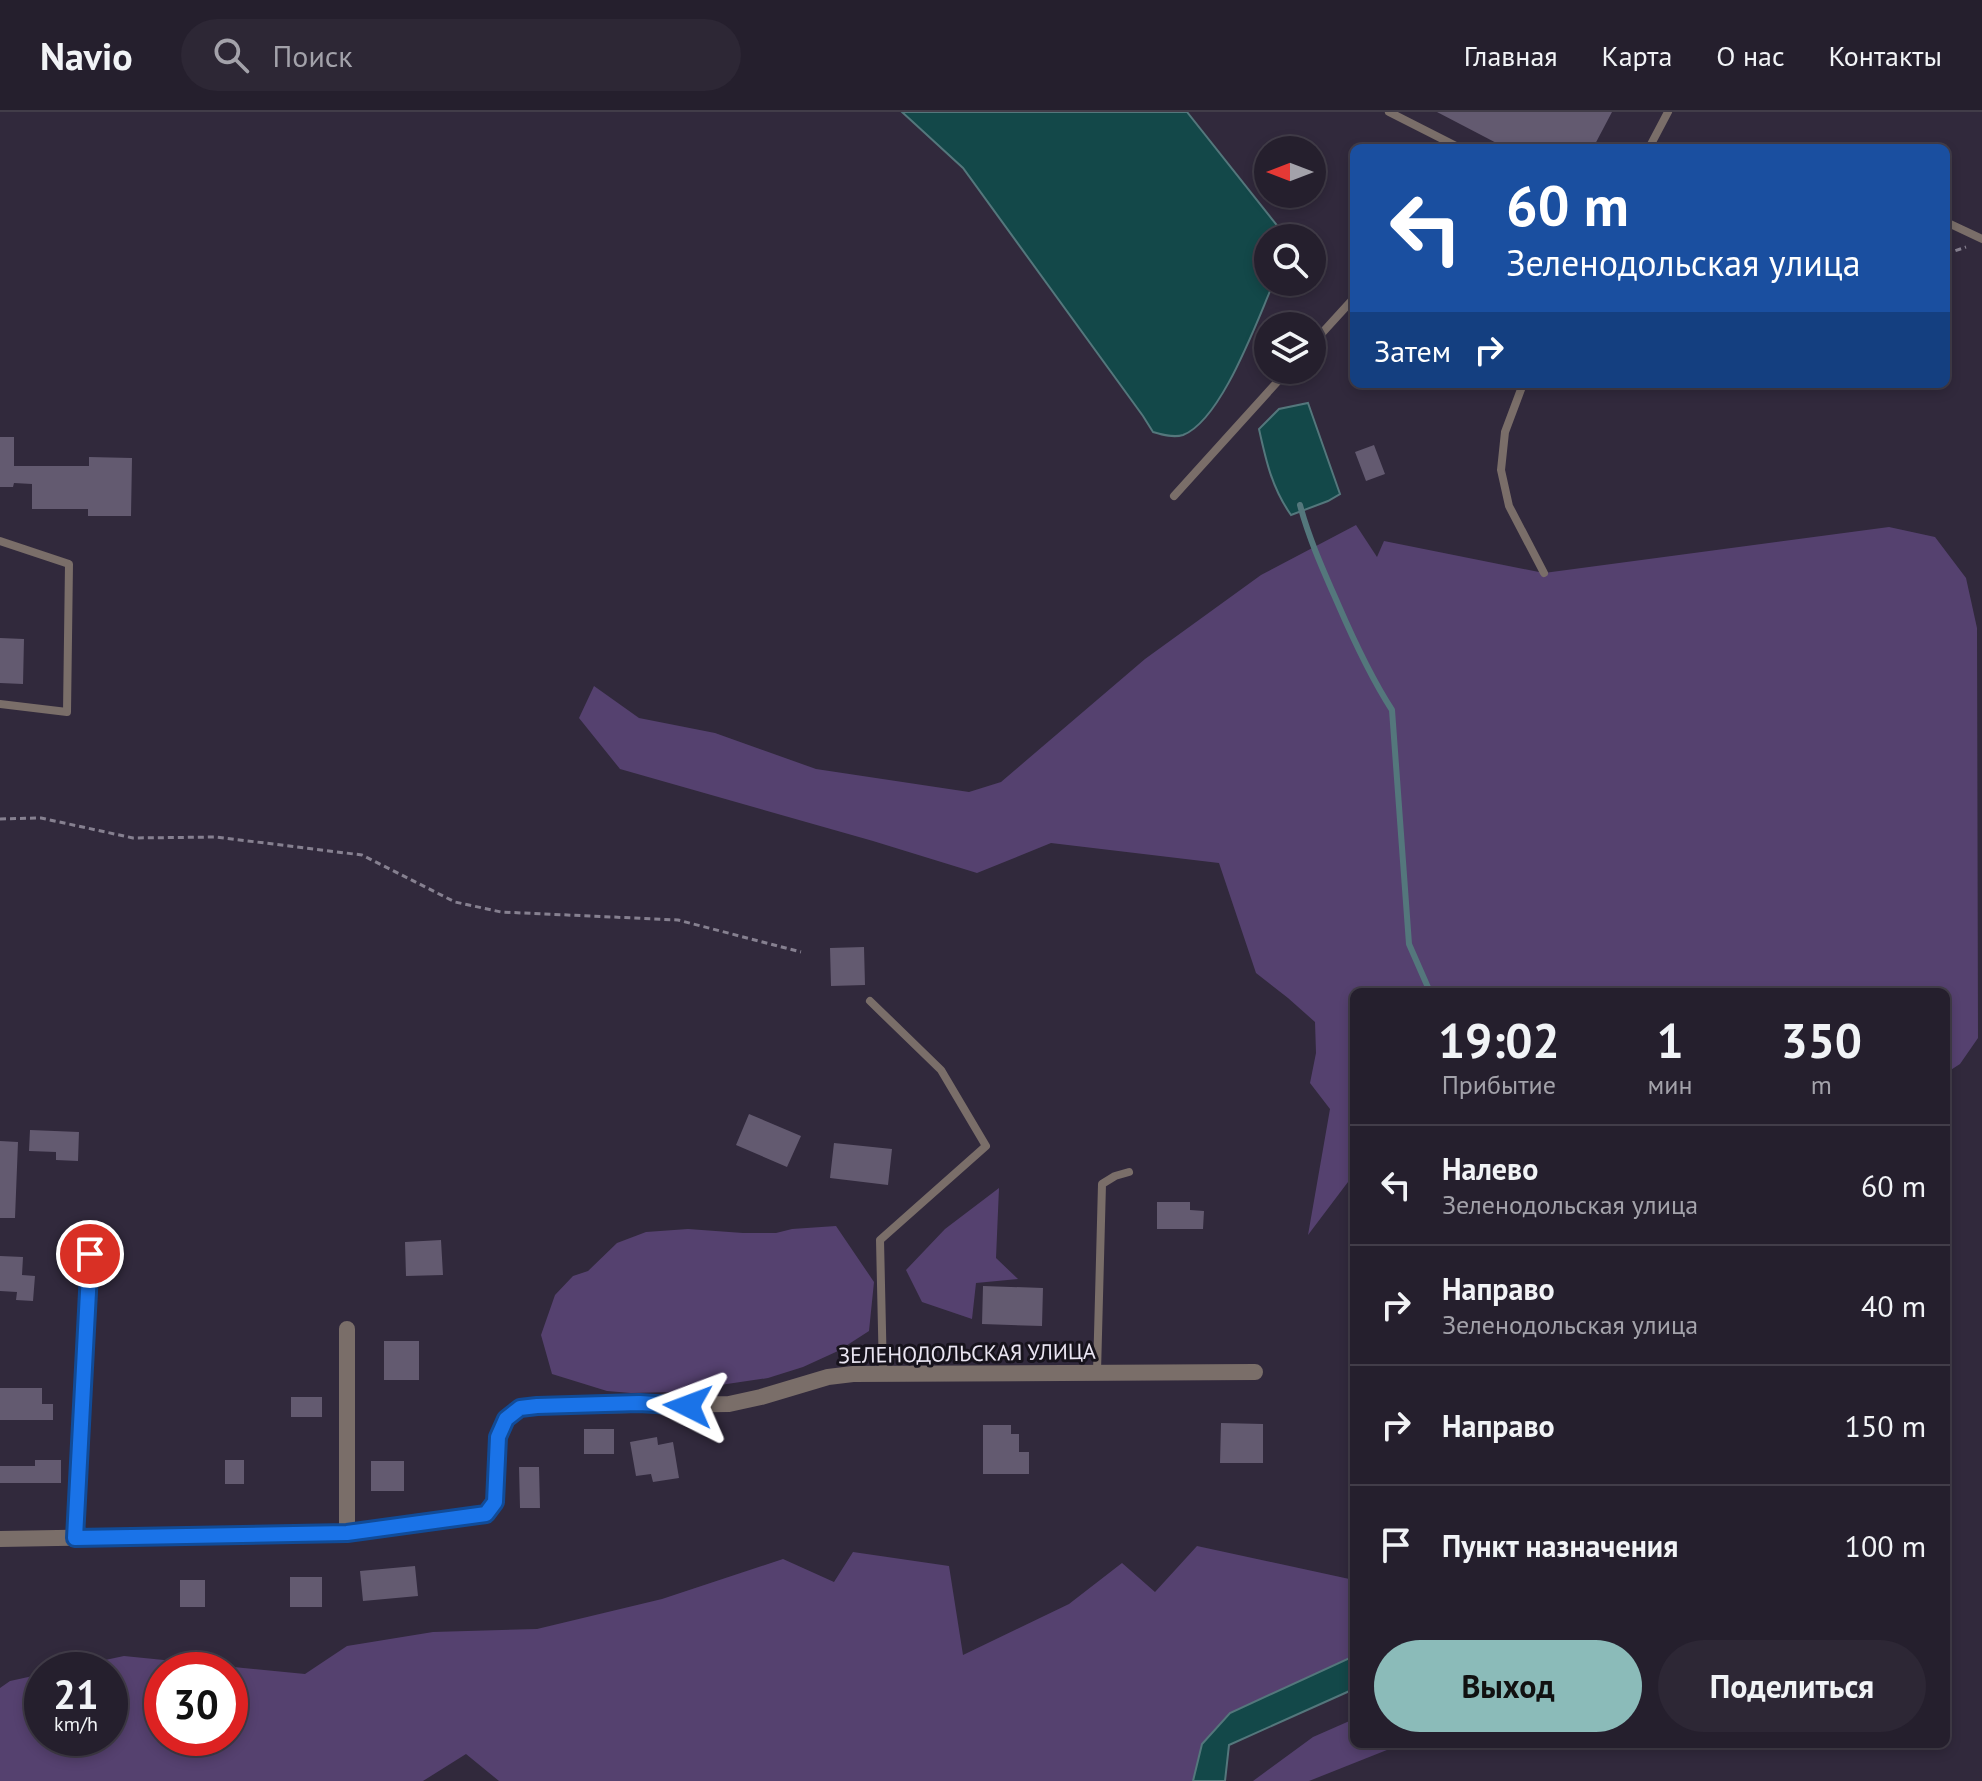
<!DOCTYPE html>
<html lang="ru">
<head>
<meta charset="utf-8">
<style>
	:root { --surface:#251f2d; --page:#2d2735; --text:#f1f3f6; --muted:#a3a2aa; --line:#423d49; --accent:#8bbbb9 }
	body { margin:0; font-family:"PT Sans",sans-serif; background:var(--page); color:var(--text); height:100vh; display:flex; flex-direction:column; font-size:30px; white-space:nowrap }
	* { box-sizing:border-box; margin:0 }
	p { font-size:26px; color:var(--muted) }
	.icon { flex:none; width:44px; height:44px; fill:none; stroke:currentColor; stroke-width:2; stroke-linecap:round; stroke-linejoin:round }
	.map { position:relative; flex:1; overflow:hidden }
	.panel { position:absolute; left:1350px; top:876px; width:600px; height:760px; display:flex; flex-direction:column; background:var(--surface); border-radius:12px; box-shadow:0 4px 12px #0003,0 0 0 2px var(--line) }
	.panel>* { flex:none }
	.hud { position:absolute; left:1350px; top:32px; width:600px; height:244px; border-radius:12px; box-shadow:0 4px 12px #0003,0 0 0 2px var(--line); background:#1a4fa0; color:#fff; overflow:hidden }
	.needle { width:52px; rotate:270deg }
	.tools { position:absolute; left:1254px; top:24px; display:grid; gap:16px }
	.tools a { display:grid; place-items:center; width:72px; height:72px; border-radius:50%; background:var(--surface); box-shadow:0 4px 12px #0003,0 0 0 2px var(--line); font-size:40px }
	.speed { position:absolute; left:24px; top:1540px; display:flex; gap:16px; font-size:40px; font-weight:700; text-align:center }
	.speed>* { display:grid; place-content:center; width:104px; height:104px; border-radius:50%; background:var(--surface); box-shadow:0 4px 12px #0003,0 0 0 2px var(--line); line-height:1 }
	.speed small { font-size:20px; font-weight:400 }
	.speed .limit { border:12px solid #d22; background:#fff; color:#111 }
	.pin { position:absolute; display:grid; place-items:center; width:68px; height:68px; color:#fff; margin:-34px; border:4px solid #fff; border-radius:50%; box-shadow:0 2px 8px #0007 }
	.me { position:absolute; width:88px; margin:-44px; rotate:273deg; stroke-linejoin:round; filter:drop-shadow(0 0 6px #0008) }
	.turn { display:flex; align-items:center; gap:28px; height:168px; padding:0 24px; font-size:36px }
	.turn .icon { width:104px; height:104px; stroke-width:2.5 }
	.turn b { display:block; font-size:56px; line-height:68px }
	.then { display:flex; align-items:center; height:76px; padding:0 24px; background:#0003; gap:16px; font-size:30px }
	.eta { display:flex; justify-content:space-evenly; align-items:center; height:136px; text-align:center }
	.eta b { font-size:48px; font-weight:700; line-height:56px }
	.action { display:flex; gap:16px; margin-top:auto; padding:16px 24px }
	.action a { flex:1; height:92px; border-radius:48px; background:var(--accent); color:#111; font-size:32px; font-weight:700; line-height:92px; text-align:center }
	.action a+a { background:var(--page); color:var(--text) }
	ul { padding:0; list-style:none }
	li { display:flex; align-items:center; gap:24px; height:120px; padding:0 24px; border-top:2px solid var(--line) }
	li div { flex:1 }
	li b { display:block; font-size:30px }
	li em { font-style:normal }
	header { display:flex; align-items:center; gap:48px; box-sizing:border-box; height:112px; padding:0 40px; background:var(--surface); border-bottom:2px solid var(--line) }
	header strong { font-size:38px }
	nav { display:flex; gap:44px; margin-inline-start:auto; font-size:28px }
	.search { width:560px; height:72px; background:var(--page); display:flex; align-items:center; gap:20px; box-sizing:border-box; padding:0 28px; border-radius:44px; color:var(--muted); font-size:30px }
	.map>svg:first-child { display:block }
	.green { fill:#55416f; fill-rule:evenodd }
	.water { fill:#134849; stroke:#54777c; stroke-width:2 }
	.lines { fill:none; stroke-linecap:round; stroke-linejoin:round }
	.stream { stroke:#54777c; stroke-width:6 }
	.building { fill:#635a70 }
	.path { stroke:#868090; stroke-width:3; stroke-dasharray:6 4; stroke-linecap:butt }
	.service { stroke:#7a6e69; stroke-width:8 }
	.minor { stroke:#7a6e69; stroke-width:16 }
	.route-casing { stroke:#114b97; stroke-width:20 }
	.route { stroke:#1a73e8; stroke-width:14 }
	.labels { text-anchor:middle; dominant-baseline:central; stroke-width:6; stroke-linejoin:round; paint-order:stroke }
	.street-label { font-size:22px; fill:#eae5f2; stroke:#17131c }
</style>
</head>
<body>
<header>
<strong>Navio</strong>
<div class="search"><svg class="icon" aria-label="search" viewBox="0 0 24 24"><circle cx="10" cy="10" r="6"/><path d="M15 15l6 6"/></svg>Поиск</div>
<nav><a>Главная</a><a>Карта</a><a>О нас</a><a>Контакты</a></nav>
</header>
<div class="map">
<svg width="1982" height="1669" viewBox="0 0 1982 1669">
	<rect width="100%" height="100%" fill="#31293c"/>
	<!-- green -->
	<path class="green" d="M1356,413L1377,445L1384,429L1544,461L1889,415L1935,425L1966,466L1977,516L1978,926L1960,952L1946,961V880H1465L1450,877L1451,880H1354V1068L1351,1066L1308,1123L1330,997L1310,971L1316,941L1315,910L1288,886L1256,861L1219,751L1051,731L977,761L873,729L620,657L579,606L594,574L639,606L715,621L816,657L969,680L1001,670L1145,547L1261,463Z
		M999,1076L996,1146L1018,1167L976,1171L972,1207L922,1190L906,1158L945,1117Z
		M836,1114L874,1170L869,1219L838,1239L803,1255L768,1266L673,1280L631,1281L607,1279L552,1262L541,1223L555,1183L573,1164L588,1159L617,1131L646,1120L688,1117L743,1121H776L792,1117Z
		M1197,1434L1354,1468V1544L1230,1601L1202,1632L1193,1669H499L466,1642L423,1669H0V1576L10,1569L42,1562V1626H110V1558H58L124,1544L305,1562L347,1534L433,1520L537,1517L662,1487L783,1447L834,1470L853,1440L949,1454L963,1543L1069,1492L1122,1451L1155,1480ZM162,1558H230V1626H162Z
		M1354,1607V1632H1402L1309,1669H1253L1313,1625Z"/>
	<!-- water -->
	<path class="water" d="M902,0H1187L1287,126H1268V170H1274C1257,208 1222,308 1183,323C1174,326 1163,323 1153,320L1143,304L963,56Z
		M1308,291L1340,382L1328,389L1291,403C1272,376 1266,349 1259,317L1279,297Z
		M1354,1544V1577L1229,1633L1225,1669H1193L1202,1632L1230,1601Z"/>
	<g class="lines">
		<!-- stream -->
		<path class="stream" d="M1300,393C1309,427 1324,460 1338,492C1354,529 1370,564 1392,598L1409,832L1430,880"/>
	</g>
	<!-- building -->
	<path class="building" d="M1437,0H1612L1593,36H1506Z
		M0,325H14V354H89V345L132,346L131,404H88V397H32V372L14,371L13,375H0Z
		M1374,333L1385,362L1366,369L1355,340Z
		M0,526L24,527L23,572L0,571Z
		M864,835L865,873L831,874L830,836Z
		M749,1002L801,1024L787,1055L736,1033Z
		M30,1018L79,1020L78,1049L56,1048V1040L29,1039Z
		M0,1029L18,1030L15,1106H0Z
		M834,1031L892,1037L888,1073L830,1066Z
		M1157,1090H1190V1098L1204,1099L1203,1117H1157Z
		M441,1128L443,1163L406,1164L405,1130Z
		M0,1144L23,1145L22,1163L35,1164L33,1189L16,1188L17,1180L0,1179Z
		M983,1174L1043,1176L1042,1214L982,1212Z
		M384,1229H419V1268H384Z
		M0,1276H42V1292H53V1308H0Z
		M291,1285H322V1305H291Z
		M1221,1311L1263,1312V1351H1220Z
		M983,1313H1011V1322H1019V1340H1029V1362H983Z
		M584,1317H614V1342H584Z
		M657,1325L658,1333L673,1330L679,1366L653,1370L651,1362L636,1364L630,1330Z
		M35,1348H61V1371H0V1354H35Z
		M225,1348H244V1372H225Z
		M371,1349H404V1379H371Z
		M519,1355H539L540,1396H520Z
		M415,1454L418,1484L363,1489L360,1459Z
		M290,1465H322V1495H290Z
		M180,1468H205V1495H180Z"/>
	<g class="lines">
		<!-- path -->
		<path class="path" d="M1946,142L1966,135
			M0,707L41,706L133,726L216,725L362,743L455,790L501,800L678,808L801,840"/>
		<!-- service -->
		<path class="service" d="M1389,0L1460,36
			M1649,36L1668,0
			M1946,110L1982,127
			M1312,232L1354,186
			M1523,272L1505,320L1501,358L1509,394L1544,461
			M1174,384L1288,258
			M0,429L69,452L67,600L0,592
			M870,889L941,958L986,1034L880,1128L883,1262
			M1097,1260L1102,1072L1115,1064L1129,1060"/>
		<!-- minor -->
		<path class="minor" d="M347,1217V1421
			M75,1426L90,1142
			M0,1427L347,1421L486,1402L495,1390L498,1325L506,1307L520,1296L537,1294L729,1292L761,1285L828,1265L853,1262L1255,1260"/>
	</g>
	<g class="lines">
		<defs>
			<path id="route" d="M90,1142L75,1426L347,1421L486,1402L495,1390L498,1325L506,1307L520,1296L537,1294L639,1291L688,1294"/>
		</defs>
		<!-- route casing -->
		<use href="#route" class="route-casing"/>
		<!-- route -->
		<use href="#route" class="route"/>
	</g>
	<g class="labels">
		<!-- street labels -->
		<g class="street-label">
			<text transform="translate(967 1241) rotate(-1)">ЗЕЛЕНОДОЛЬСКАЯ УЛИЦА</text>
		</g>
	</g>
</svg>
<div class="tools">
<a><svg class="needle" viewBox="-14 -14 28 28"><path d="M0-13l5 13h-10z" fill="#e53935"/><path d="M0 13l5-13h-10z" fill="#a3a2aa"/></svg></a>
<a><svg class="icon" aria-label="search" viewBox="0 0 24 24"><circle cx="10" cy="10" r="6"/><path d="M15 15l6 6"/></svg></a>
<a><svg class="icon" aria-label="layers" viewBox="0 0 24 24"><path d="M12 4l9 5-9 5-9-5zM3 14l9 5 9-5"/></svg></a>
</div>
<div class="speed"><div>21<small>km/h</small></div><div class="limit">30</div></div>
<div class="pin" style="left:90px;top:1142px;background:#d93025"><svg class="icon" aria-label="arrive" viewBox="0 0 24 24"><path d="M6 21V4h12l-3 4 3 4H6"/></svg></div>
<svg class="me" style="left:688px;top:1294px" viewBox="-20 -20 40 40"><path d="M0-17L14 15 0 8-14 15z" fill="#1a73e8" stroke="#fff" stroke-width="4"/></svg>
<div class="hud">
<div class="turn"><svg class="icon" aria-label="left" viewBox="0 0 24 24"><path d="M17 20v-9H6M10 6l-5 5 5 5"/></svg><div><b>60 m</b>Зеленодольская улица</div></div>
<div class="then">Затем<svg class="icon" aria-label="right" viewBox="0 0 24 24"><path d="M7 20v-9h11M14 6l5 5-5 5"/></svg></div>
</div>
<section class="panel">
<div class="eta">
<div><b>19:02</b><p>Прибытие</p></div>
<div><b>1</b><p>мин</p></div>
<div><b>350</b><p>m</p></div>
</div>
<ul>
<li><svg class="icon" aria-label="left" viewBox="0 0 24 24"><path d="M17 20v-9H6M10 6l-5 5 5 5"/></svg><div><b>Налево</b><p>Зеленодольская улица</p></div><em>60 m</em></li>
<li><svg class="icon" aria-label="right" viewBox="0 0 24 24"><path d="M7 20v-9h11M14 6l5 5-5 5"/></svg><div><b>Направо</b><p>Зеленодольская улица</p></div><em>40 m</em></li>
<li><svg class="icon" aria-label="right" viewBox="0 0 24 24"><path d="M7 20v-9h11M14 6l5 5-5 5"/></svg><div><b>Направо</b></div><em>150 m</em></li>
<li><svg class="icon" aria-label="arrive" viewBox="0 0 24 24"><path d="M6 21V4h12l-3 4 3 4H6"/></svg><div><b>Пункт назначения</b></div><em>100 m</em></li>
</ul>
<div class="action"><a>Выход</a><a>Поделиться</a></div>
</section>
</div>
</body>
</html>
